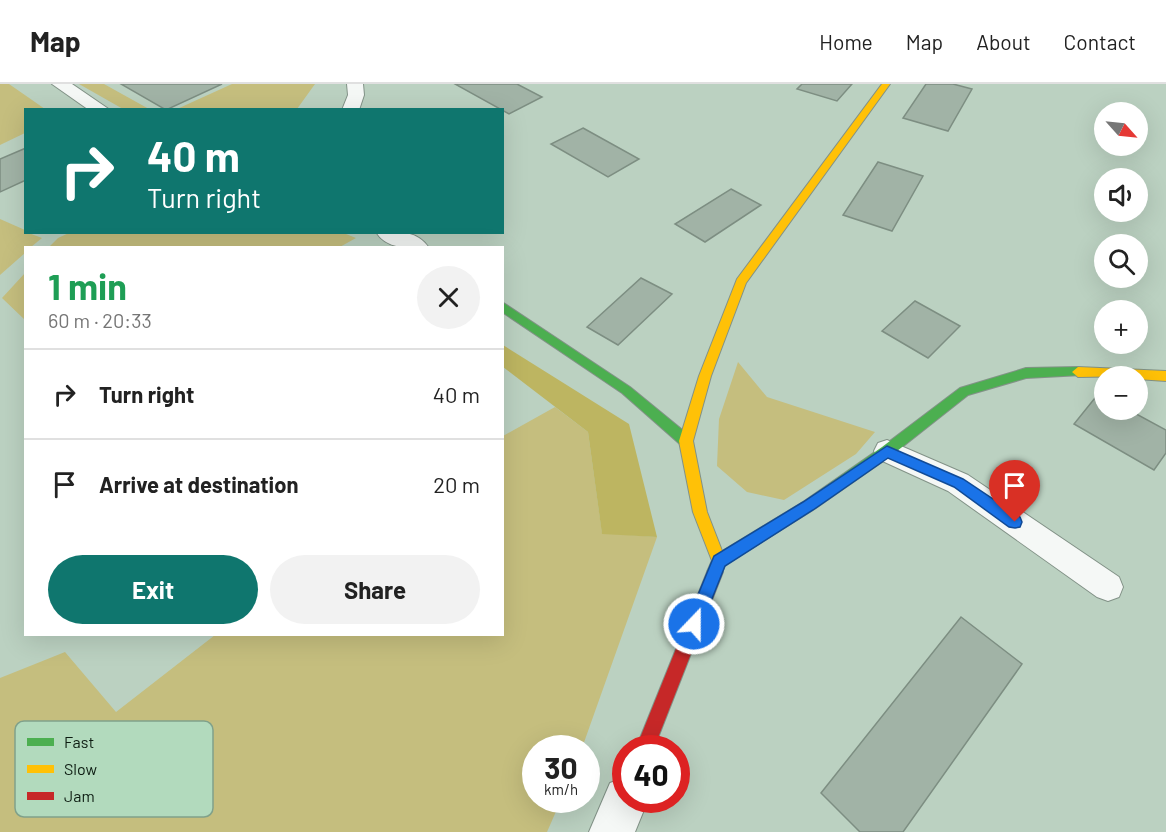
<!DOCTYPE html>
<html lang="en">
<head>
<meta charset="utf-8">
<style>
	:root { --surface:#fff; --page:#f2f2f2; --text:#222; --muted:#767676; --line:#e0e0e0; --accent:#0f766e }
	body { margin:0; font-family:Barlow,sans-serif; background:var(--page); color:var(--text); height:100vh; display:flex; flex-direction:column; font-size:22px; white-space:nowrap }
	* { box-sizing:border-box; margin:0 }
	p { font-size:20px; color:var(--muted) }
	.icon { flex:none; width:33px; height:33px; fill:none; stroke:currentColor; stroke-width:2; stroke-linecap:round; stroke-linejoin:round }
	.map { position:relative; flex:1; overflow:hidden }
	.panel { position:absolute; left:24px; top:162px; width:480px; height:390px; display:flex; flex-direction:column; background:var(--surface); border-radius:0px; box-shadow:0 6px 24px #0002 }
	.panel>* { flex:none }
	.banner { position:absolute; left:24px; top:24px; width:480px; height:126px; border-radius:0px; box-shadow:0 6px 24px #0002; background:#0f766e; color:#fff; overflow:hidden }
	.needle { width:39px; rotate:117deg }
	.tools { position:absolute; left:1094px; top:18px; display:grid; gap:12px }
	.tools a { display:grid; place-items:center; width:54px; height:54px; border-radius:50%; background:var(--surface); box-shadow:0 6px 24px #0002; font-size:30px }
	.speed { position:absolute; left:522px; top:651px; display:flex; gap:12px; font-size:30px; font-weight:700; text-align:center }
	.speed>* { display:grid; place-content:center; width:78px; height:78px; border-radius:50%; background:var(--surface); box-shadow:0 6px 24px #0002; line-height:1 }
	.speed small { font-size:15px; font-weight:400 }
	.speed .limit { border:9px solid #d22; background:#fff; color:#111 }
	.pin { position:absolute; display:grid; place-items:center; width:51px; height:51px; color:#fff; margin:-62px -26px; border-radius:50% 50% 50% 0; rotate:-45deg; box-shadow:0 0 6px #0007 }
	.pin .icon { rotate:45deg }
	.me { position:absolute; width:66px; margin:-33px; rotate:22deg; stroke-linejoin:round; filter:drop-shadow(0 0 4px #0008) }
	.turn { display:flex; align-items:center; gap:21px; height:126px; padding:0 24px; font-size:27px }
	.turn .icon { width:78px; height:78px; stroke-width:2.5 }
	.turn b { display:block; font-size:42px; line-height:51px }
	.round { display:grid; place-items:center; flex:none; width:63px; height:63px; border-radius:32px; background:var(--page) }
	.headline { display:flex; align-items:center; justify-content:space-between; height:102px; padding:0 24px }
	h1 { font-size:36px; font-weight:700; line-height:45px; color:#1e9e55 }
	.cta { display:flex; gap:12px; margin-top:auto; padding:12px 24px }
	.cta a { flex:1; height:69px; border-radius:36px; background:var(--accent); color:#fff; font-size:24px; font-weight:700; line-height:69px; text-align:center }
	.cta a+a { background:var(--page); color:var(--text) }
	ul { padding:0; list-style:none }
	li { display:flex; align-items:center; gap:18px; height:90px; padding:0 24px; border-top:2px solid var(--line) }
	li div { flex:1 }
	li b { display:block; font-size:22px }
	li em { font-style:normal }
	header { display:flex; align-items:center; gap:36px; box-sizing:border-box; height:84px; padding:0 30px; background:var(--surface); border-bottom:2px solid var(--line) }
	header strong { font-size:28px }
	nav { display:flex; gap:33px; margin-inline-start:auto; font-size:21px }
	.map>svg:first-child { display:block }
	.green { fill:#c5be7e }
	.forest { fill:#bdb561 }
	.building { fill:#a1b3a6; stroke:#7d8e82; stroke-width:1.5 }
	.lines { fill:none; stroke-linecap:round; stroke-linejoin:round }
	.lane-casing { stroke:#829287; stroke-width:2 }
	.street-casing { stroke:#829287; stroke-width:2 }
	.fast-casing { stroke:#829287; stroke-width:2 }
	.slow-casing { stroke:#829287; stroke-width:2 }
	.jam-casing { stroke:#829287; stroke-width:2 }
	.lane { fill:#f5f8f6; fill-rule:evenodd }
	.street { fill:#f5f8f6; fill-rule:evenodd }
	.fast { fill:#4caf50; fill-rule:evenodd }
	.slow { fill:#ffc107; fill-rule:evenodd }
	.jam { fill:#c62828; fill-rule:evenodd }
	.route { fill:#1a73e8; stroke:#114b97; stroke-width:1.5 }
	.key { fill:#b2dabd; stroke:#80a18a; stroke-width:1.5 }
	.key-label { font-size:16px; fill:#0d1c12 }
</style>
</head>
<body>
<header>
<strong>Map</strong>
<nav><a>Home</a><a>Map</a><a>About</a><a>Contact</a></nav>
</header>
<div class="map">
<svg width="1166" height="748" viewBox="0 0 1166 748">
	<rect width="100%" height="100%" fill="#bbd1c1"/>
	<!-- green -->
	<path class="green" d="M0,0H9L45,25L26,26L25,49L0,61Z
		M79,0H104L149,25H123Z
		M232,0H315L297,25H177Z
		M0,135L25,146L26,148L42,154L31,163L26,164L25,169L0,191Z
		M71,148H341L356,154L338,164L49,163L58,154Z
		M25,189V236L2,214Z
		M738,278L767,313L875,348L856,370L784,416L747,408L717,382L719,335Z
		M555,323L588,348L602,449L657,453L582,664H536V716H561L547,748H0V594L65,568L116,628L215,551L502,550L503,352Z"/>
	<!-- forest -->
	<path class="forest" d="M503,261L629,340L657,453L602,450L588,348L503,283Z"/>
	<!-- building -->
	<path class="building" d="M121,0H222L166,26Z
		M455,0H517L542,13L509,30Z
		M802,0H852L837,17L797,5Z
		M926,0H953L972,5L948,47L903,34Z
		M583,44L639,75L608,93L551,60Z
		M26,64V96L0,108V75Z
		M878,78L923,92L892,147L843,131Z
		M731,105L761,121L705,158L675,140Z
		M641,194L672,210L618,261L587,243Z
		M915,217L960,242L928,274L882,247Z
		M1099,309L1104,312V326H1129L1166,346V369L1154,386L1074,340Z
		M961,533L1022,580L903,748H860L821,709Z"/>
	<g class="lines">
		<defs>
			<path id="lane" d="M52,0H72L110,26H89Z
				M347,0H363L364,11L359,26H342L348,11Z
				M887,356L968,391L1119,493L1123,503L1119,513L1108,517L1097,513L948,407L878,375L874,367L878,359Z"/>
			<path id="street" d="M376,148C396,148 416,145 429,164C410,164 387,166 376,148Z
				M626,693V716H648L635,748H589L610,699Z"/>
			<path id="fast" d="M502,218L630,303L691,353L693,357L691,361H681L622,309L502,228Z
				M1078,283L1084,288L1082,291L1026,294L968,311L892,371L813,426L725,481L720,493L715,495L710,493L707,488L714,472L803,418L882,363L960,304L1026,284Z"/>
			<path id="slow" d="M882,0H890L746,199L711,292L693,357L707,428L726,477L724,482L719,484L714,482L693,428L679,357L699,292L737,195Z
				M1078,283L1166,287V297L1137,295V292L1078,293L1072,288Z"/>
			<path id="jam" d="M715,481L720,483L723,488L654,664H636L707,488L710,483Z"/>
		</defs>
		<!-- lane casing -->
		<use href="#lane" class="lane-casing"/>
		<!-- street casing -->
		<use href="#street" class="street-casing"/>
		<!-- fast casing -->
		<use href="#fast" class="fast-casing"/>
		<!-- slow casing -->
		<use href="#slow" class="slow-casing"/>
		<!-- jam casing -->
		<use href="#jam" class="jam-casing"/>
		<!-- lane -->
		<use href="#lane" class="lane"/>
		<!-- street -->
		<use href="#street" class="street"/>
		<!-- fast -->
		<use href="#fast" class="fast"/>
		<!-- slow -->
		<use href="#slow" class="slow"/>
		<!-- jam -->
		<use href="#jam" class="jam"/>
	</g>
	<!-- route -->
	<path class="route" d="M887,362L963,395L1020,433L1022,438L1020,443L1015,444L1009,443L954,403L888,374L813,426L725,482L700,545L694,547L689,545L686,540L714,472L803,418Z"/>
	<!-- legend -->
	<rect x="15" y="637" width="198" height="96" rx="9" class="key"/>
	<rect x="27" y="654" width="27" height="8" fill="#4caf50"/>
	<rect x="27" y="681" width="27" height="8" fill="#ffc107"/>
	<rect x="27" y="708" width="27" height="8" fill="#c62828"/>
	<g class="key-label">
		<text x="64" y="664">Fast</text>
		<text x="64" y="691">Slow</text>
		<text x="64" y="718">Jam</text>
	</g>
</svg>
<div class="tools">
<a><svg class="needle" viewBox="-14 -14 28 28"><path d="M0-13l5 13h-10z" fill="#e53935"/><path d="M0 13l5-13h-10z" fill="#767676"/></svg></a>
<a><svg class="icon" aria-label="sound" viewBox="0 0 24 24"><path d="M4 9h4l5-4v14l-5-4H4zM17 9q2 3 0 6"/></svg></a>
<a><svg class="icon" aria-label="search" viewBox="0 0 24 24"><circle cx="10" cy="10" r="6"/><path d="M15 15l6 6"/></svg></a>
<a>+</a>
<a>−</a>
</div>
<div class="speed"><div>30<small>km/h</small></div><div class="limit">40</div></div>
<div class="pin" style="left:1015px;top:438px;background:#d93025"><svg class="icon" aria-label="arrive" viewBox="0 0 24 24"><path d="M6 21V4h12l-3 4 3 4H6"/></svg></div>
<svg class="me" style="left:694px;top:540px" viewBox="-20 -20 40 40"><circle r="17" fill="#1a73e8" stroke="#fff" stroke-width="3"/><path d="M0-11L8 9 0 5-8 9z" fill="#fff"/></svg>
<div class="banner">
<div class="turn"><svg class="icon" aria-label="right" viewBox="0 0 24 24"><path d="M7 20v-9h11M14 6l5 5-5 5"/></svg><div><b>40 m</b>Turn right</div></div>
</div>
<section class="panel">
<div class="headline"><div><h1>1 min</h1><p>60 m · 20:33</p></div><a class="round"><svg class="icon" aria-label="close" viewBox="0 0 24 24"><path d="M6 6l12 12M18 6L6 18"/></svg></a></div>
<ul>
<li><svg class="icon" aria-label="right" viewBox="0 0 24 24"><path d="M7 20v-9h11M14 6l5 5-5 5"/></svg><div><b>Turn right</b></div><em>40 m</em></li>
<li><svg class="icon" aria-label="arrive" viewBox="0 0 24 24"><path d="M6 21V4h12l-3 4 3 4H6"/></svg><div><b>Arrive at destination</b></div><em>20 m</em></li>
</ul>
<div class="cta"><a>Exit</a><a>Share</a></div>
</section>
</div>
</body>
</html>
